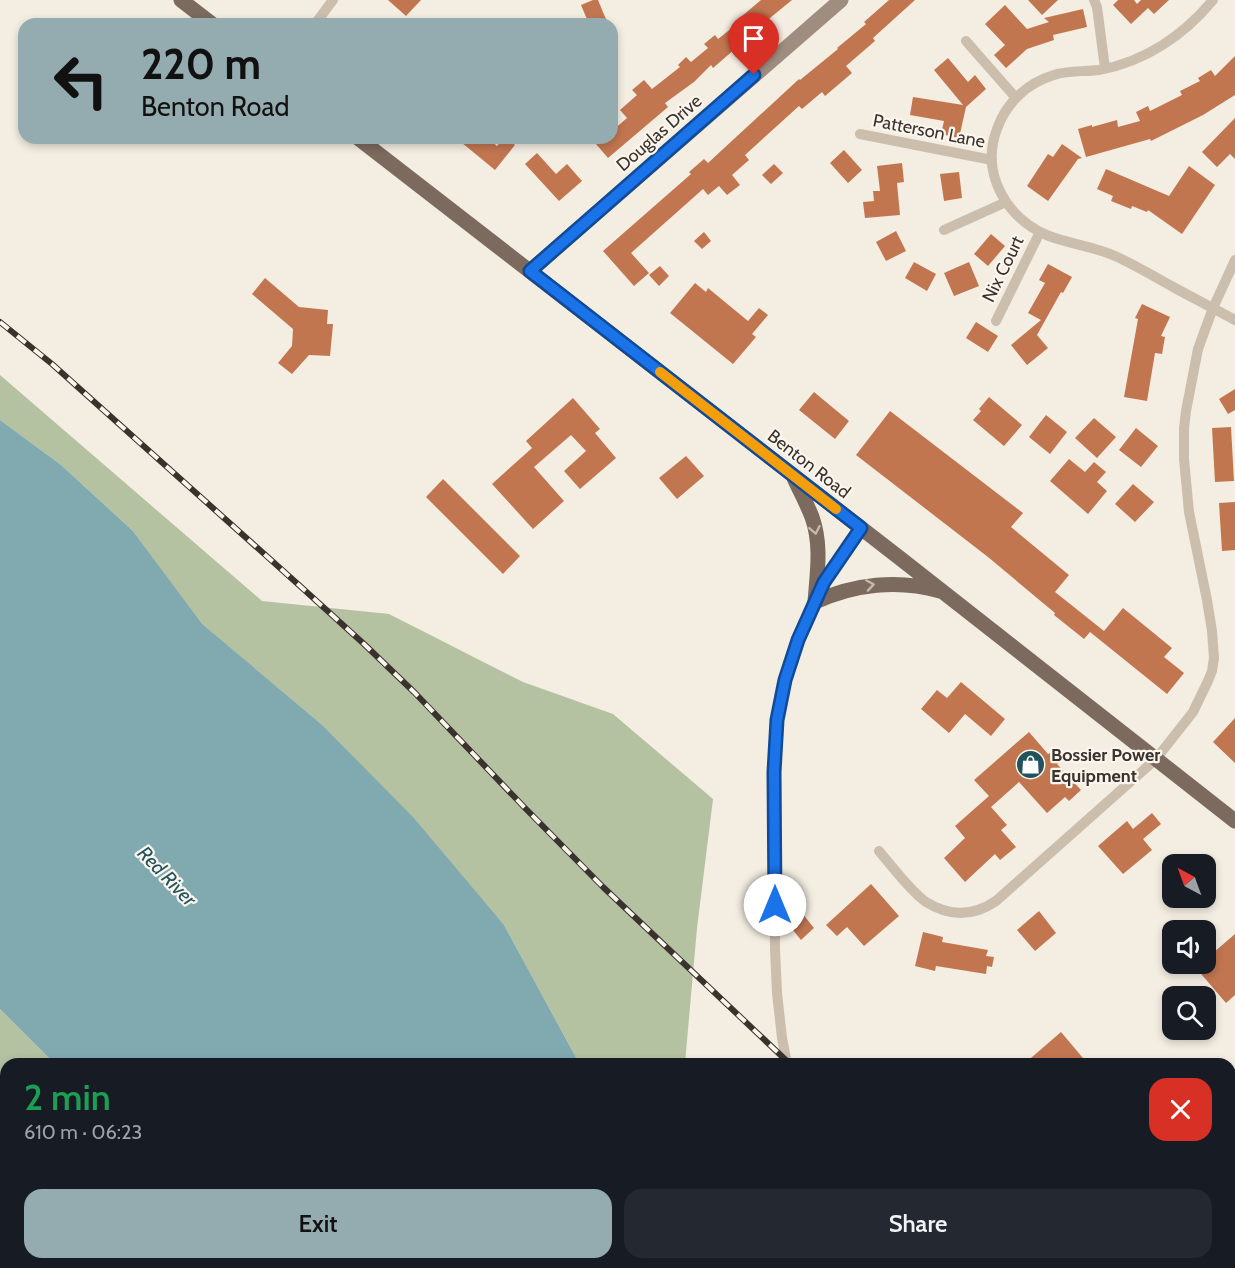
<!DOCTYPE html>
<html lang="en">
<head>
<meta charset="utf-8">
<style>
	:root { --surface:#171b24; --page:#242831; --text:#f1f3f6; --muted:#9ea1a6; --accent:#94abb0 }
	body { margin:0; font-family:Cabin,sans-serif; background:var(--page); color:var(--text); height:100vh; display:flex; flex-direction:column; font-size:22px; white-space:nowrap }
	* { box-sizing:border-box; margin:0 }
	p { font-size:20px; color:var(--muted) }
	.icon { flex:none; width:33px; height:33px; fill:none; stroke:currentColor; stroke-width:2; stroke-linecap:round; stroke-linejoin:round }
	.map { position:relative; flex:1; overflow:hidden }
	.side { position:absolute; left:0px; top:1058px; width:1236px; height:212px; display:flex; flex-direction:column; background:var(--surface); border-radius:18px 18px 0 0; box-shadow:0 3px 9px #0003 }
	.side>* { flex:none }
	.banner { position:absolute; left:18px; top:18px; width:600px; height:126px; border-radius:18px; box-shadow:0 3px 9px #0003; background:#94abb0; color:#111; overflow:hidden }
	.needle { width:39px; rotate:319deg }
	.controls { position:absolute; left:1162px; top:854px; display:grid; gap:12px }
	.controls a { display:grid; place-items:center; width:54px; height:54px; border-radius:12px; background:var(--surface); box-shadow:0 3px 9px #0003; font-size:30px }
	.pin { position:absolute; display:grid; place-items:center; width:51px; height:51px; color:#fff; margin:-62px -26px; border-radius:50% 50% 50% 0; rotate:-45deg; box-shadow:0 0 6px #0007 }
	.pin .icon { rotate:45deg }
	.me { position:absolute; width:66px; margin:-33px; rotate:0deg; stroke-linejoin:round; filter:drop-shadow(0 0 4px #0008) }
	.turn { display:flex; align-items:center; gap:21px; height:126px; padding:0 24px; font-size:27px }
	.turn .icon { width:78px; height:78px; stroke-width:2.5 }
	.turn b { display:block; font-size:42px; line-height:51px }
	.round { display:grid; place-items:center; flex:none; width:63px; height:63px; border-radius:18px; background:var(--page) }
	.headline { display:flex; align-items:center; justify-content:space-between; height:102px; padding:0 24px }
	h1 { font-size:36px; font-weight:600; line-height:45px; color:#1e9e55 }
	.cta { display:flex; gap:12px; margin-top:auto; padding:12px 24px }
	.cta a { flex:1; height:69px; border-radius:18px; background:var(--accent); color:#111; font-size:24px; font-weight:600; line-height:69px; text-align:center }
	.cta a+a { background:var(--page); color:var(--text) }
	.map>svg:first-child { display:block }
	.green { fill:#b4c2a2 }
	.water { fill:#81aab0 }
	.building { fill:#c27650 }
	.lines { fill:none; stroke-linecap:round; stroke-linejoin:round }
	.street { stroke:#ccbead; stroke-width:10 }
	.secondary { stroke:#9f8d7f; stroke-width:15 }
	.primary { stroke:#7b6a5d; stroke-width:15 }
	.rail-casing { stroke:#3a322c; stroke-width:6 }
	.rail { stroke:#faf6ee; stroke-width:4; stroke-dasharray:11; stroke-linecap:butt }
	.oneway { stroke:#c1b7ad }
	.route-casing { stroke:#114b97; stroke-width:15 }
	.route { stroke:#1a73e8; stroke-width:10 }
	.slow { stroke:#f59e0b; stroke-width:10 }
	.labels { text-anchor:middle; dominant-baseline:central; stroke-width:4.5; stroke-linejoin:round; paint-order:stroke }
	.street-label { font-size:18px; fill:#3a322c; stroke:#faf6ee }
	.poi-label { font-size:18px; font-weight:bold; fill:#3a322c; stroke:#faf6ee; text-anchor:start }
	.water-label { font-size:20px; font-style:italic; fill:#22525b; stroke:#faf6ee }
</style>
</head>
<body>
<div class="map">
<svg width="1235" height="1268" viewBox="0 0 1235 1268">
	<rect width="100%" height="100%" fill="#f3ede2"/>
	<!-- green -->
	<path class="green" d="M0,375L262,601L389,614L523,682L613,714L713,799L697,928L685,1063H579L504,925L320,723L201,624L133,531L60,464L0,420Z
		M0,1009L54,1063L6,1064V1263H201L204,1268H0Z"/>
	<!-- water -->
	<path class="water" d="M0,420L60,464L133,531L202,624L320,723L413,817L504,925L579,1063H54L0,1009Z
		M201,1263H672L675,1268H204Z"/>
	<!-- building -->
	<path class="building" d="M388,0H421L406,16Z
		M593,0H598L608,24H589L581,5Z
		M761,0H792L742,41L743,42L713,68L711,65L694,82L665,103L668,107L608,158L596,144L604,138H612V131L627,118L620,110L637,95L632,90L644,80L652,89L680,67L678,65L686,57L691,62L708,48L704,44L715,35L718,39L737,24L735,22Z
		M889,0H915L873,38L875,41L846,66L852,73L825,96L822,92L802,109L799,106L745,155L749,160L732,175L740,185L727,195L719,186L708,195L703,189L631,253L649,273L634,286L603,251L691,174L689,172L704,159L708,163L799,79L800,80L838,49L837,48L866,24L864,22Z
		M1028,0H1058L1042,15Z
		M1118,0H1134L1137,4L1141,0H1169L1154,14L1148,8L1131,24L1113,5Z
		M1005,5L1027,29L1049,22L1044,18L1083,9L1087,27L1053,35L1054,40L1027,49L1006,68L994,55L1005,45L985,24Z
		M1235,56V95L1203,115L1151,141L1150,139L1086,157L1078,129L1092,125V127L1117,120L1118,127L1140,121L1136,112L1148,106L1150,111L1182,95L1180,91L1200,81L1198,78L1211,70L1215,76Z
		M948,58L968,82L975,75L986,89L966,107L959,138L941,134L944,121L910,115L913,97L963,105L934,70Z
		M1235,118V159L1230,154L1217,167L1202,152Z
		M456,138H487L497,146L504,138H507L515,145L495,170Z
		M1062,144L1082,158L1078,159L1048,201L1027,186L1048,154L1053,157Z
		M844,150L862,170L848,183L830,163Z
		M537,153L556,174L567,164L582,181L559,201L525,164Z
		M902,163L904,182L897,183L900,215L865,218L863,202L874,201L873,191H880L877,166Z
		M774,164L783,173L771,184L762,175Z
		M1189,166L1215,185L1182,234L1148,210L1147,212L1132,206L1131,209L1111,201L1113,196L1097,189L1106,169L1169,196Z
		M959,172L962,198L944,201L940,174Z
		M896,231L906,251L886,261L876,242Z
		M704,232L711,241L702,249L694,241Z
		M991,234L1005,246L988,266L974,254Z
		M914,262L936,274L927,291L905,278Z
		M969,262L979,286L954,296L944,273Z
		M1048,264L1072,277L1063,293L1061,292L1037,335L1048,348L1027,365L1011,345L1041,320L1028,313L1045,283L1039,280Z
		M660,266L669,276L659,286L649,275Z
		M265,278L299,307L328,310L327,324H333L330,356L309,355L292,374L278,363L292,346L293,329L252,294Z
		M695,283L706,292L708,288L748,321L759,308L768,315L752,334L756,337L733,364L670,313Z
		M1142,304L1170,317L1161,336L1165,337L1162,354L1155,353L1147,401L1124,397L1138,319L1135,318Z
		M976,322L998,336L988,352L966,338Z
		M1235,389V410L1228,414L1219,399Z
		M814,392L849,421L835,439L799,410Z
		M989,397L1022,425L1004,446L973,420L981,411L979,409Z
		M573,398L600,429L595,433L616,458L580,489L564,471L586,451L571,435L534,467L564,501L533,529L492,484L532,448L526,441Z
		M890,411L1023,513L1011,527L1069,575L1055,592L1104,631L1123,608L1172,648L1164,657L1184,673L1167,694L1090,632L1084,639L1054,615L1055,613L988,557L856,455Z
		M1046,415L1067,432L1050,454L1029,437Z
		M1094,418L1116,437L1097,458L1075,438Z
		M1231,427L1234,481L1215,482L1212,428Z
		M1136,428L1158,446L1141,467L1119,450Z
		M686,456L704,476L677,499L659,478Z
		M1069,459L1085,472L1094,462L1106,472L1097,482L1107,491L1088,514L1050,481Z
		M443,479L520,556L503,574L426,497Z
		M1133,484L1154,502L1135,522L1115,504Z
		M1235,502V550L1222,551L1219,503Z
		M961,682L1005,719L991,736L965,714L949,733L921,709L937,690L947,698Z
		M1235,718V763L1213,742Z
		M1029,732L1048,754L1050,753L1059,763L1057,764L1081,790L1069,801L1065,797L1047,813L1019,782L991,807L1007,825L1001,830L1016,847L1000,860L995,854L965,882L944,858L965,838L955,826L989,796L974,780Z
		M1152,813L1161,824L1143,839L1152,850L1123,874L1098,846L1127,821L1133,829Z
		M871,884L899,916L864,946L847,927L837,936L826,925Z
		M1039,911L1056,933L1035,951L1017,930Z
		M802,913L814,928L801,940L788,924Z
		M923,932L943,937L942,942L988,950L986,956L994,957L992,967L987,966L986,974L936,966L935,971L915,966Z
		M1235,934V995L1226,1003L1196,968L1202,963H1206V959Z
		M1061,1032L1088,1064H1024Z"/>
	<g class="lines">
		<!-- street -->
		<path class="street" d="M1094,0L1097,7L1105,68
			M1213,0C1184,35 1145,62 1099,70C1084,72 1068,70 1054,75C1027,83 1006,103 997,129C980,174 1007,219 1049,236C1070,244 1093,246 1115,256C1135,265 1155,277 1175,288C1195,299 1215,309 1235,320
			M315,24L333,0
			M966,41L1016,98
			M860,134L992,160
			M944,230L1006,202
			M996,321L1040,232
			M879,851C891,865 911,892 926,902C950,917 974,916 996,901L1156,759L1193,712L1208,681L1212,671L1214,658L1212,631L1207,600L1189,512L1184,459V428L1186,411L1198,349L1213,308L1235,260
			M787,1064L782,1038L777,993L775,949L774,772L777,720L785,680L798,640L824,582L861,528
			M881,1263L885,1268"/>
		<!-- secondary -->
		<path class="secondary" d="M530,271L841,0"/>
		<!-- primary -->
		<path class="primary" d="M181,0L212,24
			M358,138L901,559L1235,821
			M794,478C800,491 807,504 812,517C822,545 817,574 815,602
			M815,602C854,584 898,579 940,591"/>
		<defs>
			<path id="rail" d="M0,322L52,364L300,586L364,644L415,693L525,808L603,887L790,1064
				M1000,1263L1006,1268"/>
		</defs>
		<!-- rail casing -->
		<use href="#rail" class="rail-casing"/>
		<!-- rail -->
		<use href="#rail" class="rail"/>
	</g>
	<!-- one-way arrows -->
	<defs><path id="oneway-chevron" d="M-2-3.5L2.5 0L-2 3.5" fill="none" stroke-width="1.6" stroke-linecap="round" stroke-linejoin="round" transform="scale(1.5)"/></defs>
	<g class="oneway">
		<use href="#oneway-chevron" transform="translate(815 530) rotate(79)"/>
		<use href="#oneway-chevron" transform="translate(870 585) rotate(-9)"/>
	</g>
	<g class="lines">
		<defs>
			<path id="route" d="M754,75L530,271L861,528L824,582L798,640L785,680L777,720L774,772L775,905"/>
		</defs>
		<!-- route casing -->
		<use href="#route" class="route-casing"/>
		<!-- route -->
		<use href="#route" class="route"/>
		<!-- slow -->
		<path class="slow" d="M660,372L836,509"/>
	</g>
	<!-- icons -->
	<defs>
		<symbol id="shop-disc" viewBox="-11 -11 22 22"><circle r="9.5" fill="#22525b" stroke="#faf6ee"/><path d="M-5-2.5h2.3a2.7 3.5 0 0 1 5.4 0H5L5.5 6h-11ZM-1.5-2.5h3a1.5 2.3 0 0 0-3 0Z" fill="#fff"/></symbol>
	</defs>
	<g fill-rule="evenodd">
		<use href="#shop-disc" x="1014" y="748" width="33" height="33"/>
	</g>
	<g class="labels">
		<!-- street labels -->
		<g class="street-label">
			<text transform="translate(929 131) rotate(11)">Patterson Lane</text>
			<text transform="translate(659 133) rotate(-41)">Douglas Drive</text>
			<text transform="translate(1003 269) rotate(-64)">Nix Court</text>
			<text transform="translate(809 464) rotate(38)">Benton Road</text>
		</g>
		<!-- poi labels -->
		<g class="poi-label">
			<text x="1051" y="755">Bossier Power<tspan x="1051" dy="21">Equipment</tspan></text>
		</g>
		<!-- water labels -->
		<g class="water-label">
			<text transform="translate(167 876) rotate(46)">Red River</text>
		</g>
	</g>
</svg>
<div class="controls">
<a><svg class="needle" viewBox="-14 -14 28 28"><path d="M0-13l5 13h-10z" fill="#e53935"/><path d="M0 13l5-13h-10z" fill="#9ea1a6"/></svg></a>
<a><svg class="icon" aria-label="sound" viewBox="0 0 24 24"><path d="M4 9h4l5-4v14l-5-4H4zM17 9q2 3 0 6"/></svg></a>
<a><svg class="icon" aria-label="search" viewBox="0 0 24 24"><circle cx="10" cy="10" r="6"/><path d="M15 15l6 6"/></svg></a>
</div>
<div class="pin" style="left:754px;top:75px;background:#d93025"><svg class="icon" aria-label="arrive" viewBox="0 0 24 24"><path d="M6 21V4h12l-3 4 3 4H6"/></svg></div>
<svg class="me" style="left:775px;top:905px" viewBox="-20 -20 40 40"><circle r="19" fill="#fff"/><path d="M0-13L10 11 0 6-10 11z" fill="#1a73e8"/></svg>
<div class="banner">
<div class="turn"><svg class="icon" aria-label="left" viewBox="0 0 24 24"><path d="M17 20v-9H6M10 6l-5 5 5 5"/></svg><div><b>220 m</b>Benton Road</div></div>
</div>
<section class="side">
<div class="headline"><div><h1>2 min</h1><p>610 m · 06:23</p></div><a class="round" style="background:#d93025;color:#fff"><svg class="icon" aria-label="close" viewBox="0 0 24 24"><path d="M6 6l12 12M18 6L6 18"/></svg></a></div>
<div class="cta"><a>Exit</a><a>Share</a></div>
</section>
</div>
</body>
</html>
